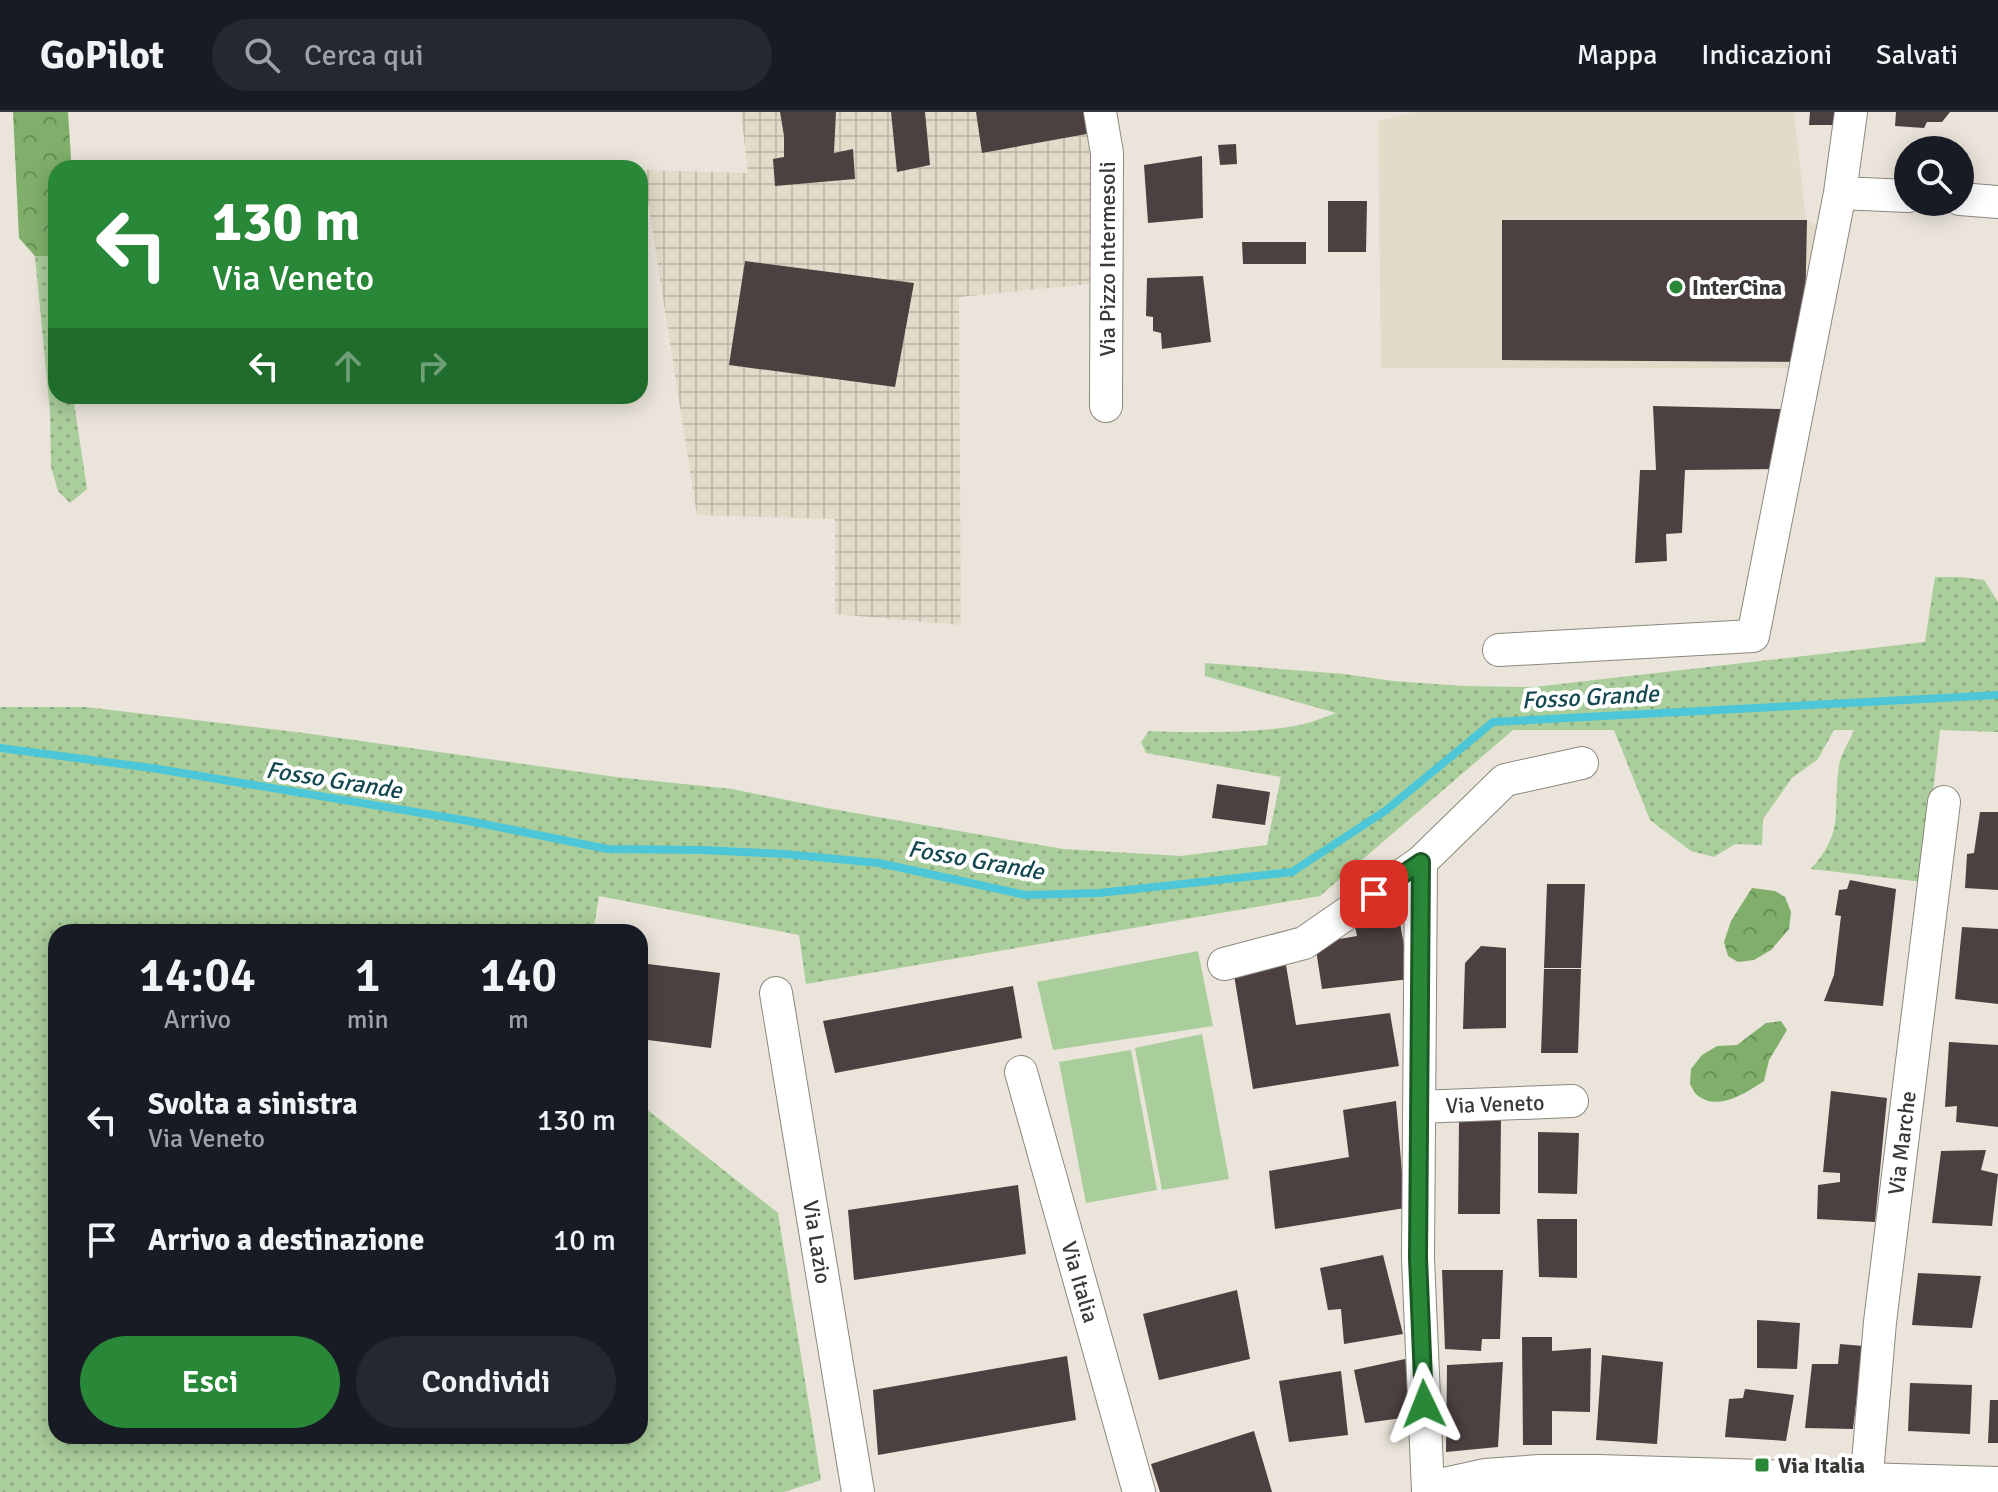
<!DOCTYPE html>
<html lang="it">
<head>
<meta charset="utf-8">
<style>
	:root { --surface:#171b24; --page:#242831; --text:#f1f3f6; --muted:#9ea1a6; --line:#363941; --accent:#298738 }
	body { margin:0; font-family:Signika,sans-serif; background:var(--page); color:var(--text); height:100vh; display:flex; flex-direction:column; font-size:30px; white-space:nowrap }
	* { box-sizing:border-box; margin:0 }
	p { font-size:26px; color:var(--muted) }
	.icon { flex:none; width:44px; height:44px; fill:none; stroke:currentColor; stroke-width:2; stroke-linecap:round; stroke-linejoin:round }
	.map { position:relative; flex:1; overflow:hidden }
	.side { position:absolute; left:48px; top:812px; width:600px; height:520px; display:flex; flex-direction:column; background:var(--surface); border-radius:24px; box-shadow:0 4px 20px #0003 }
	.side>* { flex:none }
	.top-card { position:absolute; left:48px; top:48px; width:600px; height:244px; border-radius:24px; box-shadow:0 4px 20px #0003; background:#298738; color:#fff; overflow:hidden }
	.buttons { position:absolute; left:1894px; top:24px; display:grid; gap:16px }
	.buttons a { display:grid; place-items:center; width:80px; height:80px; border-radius:50%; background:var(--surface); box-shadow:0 4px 20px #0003; font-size:40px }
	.pin { position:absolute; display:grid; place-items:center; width:68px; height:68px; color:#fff; margin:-34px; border-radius:16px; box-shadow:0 4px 12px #0006 }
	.me { position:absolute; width:88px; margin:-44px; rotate:358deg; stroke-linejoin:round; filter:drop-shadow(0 0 6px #0008) }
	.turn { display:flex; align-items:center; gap:28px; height:168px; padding:0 32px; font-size:36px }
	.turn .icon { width:104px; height:104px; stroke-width:2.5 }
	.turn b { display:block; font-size:56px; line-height:68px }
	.lanes { display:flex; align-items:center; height:76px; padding:0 32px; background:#0003; justify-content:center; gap:40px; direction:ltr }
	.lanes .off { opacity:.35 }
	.eta { display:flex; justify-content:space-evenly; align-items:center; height:136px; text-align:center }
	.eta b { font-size:48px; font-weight:600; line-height:56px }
	.cta { display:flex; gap:16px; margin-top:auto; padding:16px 32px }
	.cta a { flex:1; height:92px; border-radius:48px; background:var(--accent); color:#fff; font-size:32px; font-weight:600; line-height:92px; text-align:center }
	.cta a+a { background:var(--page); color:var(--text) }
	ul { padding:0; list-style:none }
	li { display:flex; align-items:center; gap:24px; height:120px; padding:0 32px }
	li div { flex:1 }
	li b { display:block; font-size:30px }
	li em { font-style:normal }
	header { display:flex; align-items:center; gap:48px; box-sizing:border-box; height:112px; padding:0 40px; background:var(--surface); border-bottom:2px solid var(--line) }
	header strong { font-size:38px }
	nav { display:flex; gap:44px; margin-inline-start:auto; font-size:28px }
	.search { width:560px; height:72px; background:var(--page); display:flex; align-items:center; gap:20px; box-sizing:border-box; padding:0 28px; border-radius:44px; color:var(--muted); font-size:30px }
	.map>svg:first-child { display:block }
	.built { fill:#e3dbc9 }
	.industrial { fill:url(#industrial-grid) }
	.grass { fill:url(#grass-dots) }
	.forest { fill:url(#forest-crowns) }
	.pitch { fill:#aace9b }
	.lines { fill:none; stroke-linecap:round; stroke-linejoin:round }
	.stream { stroke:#4dc6d8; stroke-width:8 }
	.building { fill:#4c4140 }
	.minor-casing { stroke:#8c887e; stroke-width:34 }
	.secondary-casing { stroke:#8c887e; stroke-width:46 }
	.minor { stroke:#fff; stroke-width:32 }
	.secondary { stroke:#fff; stroke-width:44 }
	.route-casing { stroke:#1b5824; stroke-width:20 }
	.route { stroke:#298738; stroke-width:14 }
	.poi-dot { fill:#298738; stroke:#fff; stroke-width:3 }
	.labels { text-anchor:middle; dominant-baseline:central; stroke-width:8; stroke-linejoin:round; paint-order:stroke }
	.street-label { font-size:22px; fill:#3b3935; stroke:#fff }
	.poi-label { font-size:22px; font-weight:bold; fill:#3b3935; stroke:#fff; text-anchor:start }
	.water-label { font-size:24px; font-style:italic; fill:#134850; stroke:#fff }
</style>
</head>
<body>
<header>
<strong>GoPilot</strong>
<div class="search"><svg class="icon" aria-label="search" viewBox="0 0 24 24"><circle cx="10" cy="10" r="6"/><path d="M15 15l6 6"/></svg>Cerca qui</div>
<nav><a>Mappa</a><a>Indicazioni</a><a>Salvati</a></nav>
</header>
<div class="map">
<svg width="1998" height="1380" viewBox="0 0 1998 1380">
	<defs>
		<pattern id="industrial-grid" width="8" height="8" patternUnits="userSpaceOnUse" patternTransform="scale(2)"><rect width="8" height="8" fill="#e3dbc9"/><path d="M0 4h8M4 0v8" fill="none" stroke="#c4bdad"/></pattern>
		<pattern id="grass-dots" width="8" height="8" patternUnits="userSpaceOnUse" patternTransform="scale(2)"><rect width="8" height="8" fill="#aace9b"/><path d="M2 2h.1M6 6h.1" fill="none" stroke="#8ca87f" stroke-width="1.8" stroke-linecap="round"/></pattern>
		<pattern id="forest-crowns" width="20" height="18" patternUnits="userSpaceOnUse" patternTransform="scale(2)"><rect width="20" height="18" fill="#7faf6a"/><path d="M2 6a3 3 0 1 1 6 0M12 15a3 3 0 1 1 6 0" fill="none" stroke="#698f58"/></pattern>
	</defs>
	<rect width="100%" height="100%" fill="#eae4da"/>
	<!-- built -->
	<path class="built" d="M1414,0H1794L1806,108L1821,114L1804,256H1381L1378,9Z"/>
	<!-- industrial -->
	<path class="industrial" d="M741,0H1094L1100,171L959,185L961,513L835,502V407L697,403L643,58L748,61Z"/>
	<!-- grass -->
	<path class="grass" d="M35,144H53L56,160V284H73L87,377L70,391L58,379L51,355L50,300Z
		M1935,465H1961L1984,468L1998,490V620L1940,618L1923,770L1811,757C1846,718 1832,699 1839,654C1841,641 1849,630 1854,618H1834L1818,647L1792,666L1763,707L1762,733L1735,732L1714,745L1691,739L1650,708L1614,618H1513L1320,784L806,872L799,823L599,784L593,820H56V1324H640V992L778,1101L821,1368L784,1380H0V595H86L304,621L616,665L732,677L832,697L1063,737L1181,744L1267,733L1281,665L1146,641L1141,630L1149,619C1199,621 1251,622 1300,613C1312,610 1325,605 1336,601L1205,564V551L1344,562L1393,569L1463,574L1534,575L1925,530Z"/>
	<!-- forest -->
	<path class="forest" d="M13,0H68L71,46L70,56H56V134L53,144H35L19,126Z
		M1752,776L1775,779L1785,785L1791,800L1789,817L1771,838L1754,848L1738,850L1728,844L1724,830L1731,809Z
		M1781,909L1787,918L1769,948L1764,969C1746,981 1718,1000 1697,983C1694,980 1692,976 1690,972L1691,957L1702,943L1717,934L1737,933L1766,911Z"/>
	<!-- pitch -->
	<path class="pitch" d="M1198,839L1213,914L1053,938L1037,870Z
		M1202,922L1229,1067L1162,1078L1135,936Z
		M1131,938L1157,1078L1086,1091L1059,950Z"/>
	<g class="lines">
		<!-- stream -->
		<path class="stream" d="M0,636L152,656L469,709L607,737L702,738L784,742L879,751L1025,783L1099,781L1292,760L1385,699L1493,610L1998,583"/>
	</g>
	<!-- building -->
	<path class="building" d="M780,0H836L834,41L853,37L855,67L775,74L773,47L784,45V24Z
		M891,0H925L930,53L897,60Z
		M976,0H1088L1092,21L982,41Z
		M1810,0H1846L1843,13H1809Z
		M1896,0H1950L1942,10H1927L1924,16L1895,14Z
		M1236,32L1237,52L1220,53L1218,33Z
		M1202,44L1203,106L1148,111L1144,53Z
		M1328,89H1367L1366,140H1328Z
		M1502,108H1807L1804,250L1502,248Z
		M1242,130H1306V152H1243Z
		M745,149L914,171L895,275L729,253Z
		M1203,164L1211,230L1162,237L1161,221L1153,219V205L1146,204L1147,166Z
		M1653,294L1782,297L1786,357L1685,358L1682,421L1666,422L1667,449L1635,451L1640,358H1656Z
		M1217,672L1270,680L1265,713L1212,706Z
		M1980,700H1998V778L1965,776L1967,742L1974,741Z
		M1850,768L1896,777L1883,894L1824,889L1834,863L1841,804L1835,803L1839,778L1847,777Z
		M1547,772H1585L1581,856H1544Z
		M1399,805L1410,867L1322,877L1315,831L1357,824L1354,810Z
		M1962,815L1998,817V892L1955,887Z
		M1481,834L1506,836V916L1463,917L1465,851Z
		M640,851L720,861L711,936L640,927Z
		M1286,853L1296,913L1390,901L1399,954L1253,977L1234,863Z
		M1544,857H1581L1578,941H1541Z
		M1013,874L1022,926L835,961L823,909Z
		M1949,930L1998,933V1015L1956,1010L1957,994L1945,995Z
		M1831,979L1887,986L1875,1110L1817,1107L1818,1073L1840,1070V1061L1823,1060Z
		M1396,989L1405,1096L1275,1117L1269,1059L1349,1045L1343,998Z
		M1501,1005L1500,1102H1458L1459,1008Z
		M1538,1020L1579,1021L1577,1082L1538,1081Z
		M1986,1038L1981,1058L1998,1062L1992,1114L1932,1111L1941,1039Z
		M1018,1073L1026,1142L854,1168L848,1098Z
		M1537,1107H1577V1166L1539,1165Z
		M1383,1143L1403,1222L1344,1232L1341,1197L1328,1198L1320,1156Z
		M1442,1158H1503L1500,1227H1482L1481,1239L1445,1237Z
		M1918,1161L1981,1164L1972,1216L1912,1213Z
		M1237,1178L1250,1247L1159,1268L1143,1202Z
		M1757,1208L1800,1211L1797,1257L1757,1256Z
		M1522,1225H1552V1239L1591,1236L1590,1300L1552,1299V1333H1523Z
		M1840,1232L1863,1234L1853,1317L1805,1316L1812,1252H1838Z
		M1602,1243L1663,1250L1657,1332L1596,1328Z
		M1067,1244L1076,1308L878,1343L873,1278Z
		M1405,1247L1417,1304L1365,1311L1354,1258Z
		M1503,1250L1498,1335L1446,1340L1447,1253Z
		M1341,1259L1348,1323L1289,1330L1279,1269Z
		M1910,1271L1972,1273L1970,1322L1908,1319Z
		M1745,1277L1794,1283L1786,1329L1725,1325L1729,1287L1743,1286Z
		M1990,1288H1998V1331H1988Z
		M1254,1319L1272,1380H1160L1151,1352Z"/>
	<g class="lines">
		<defs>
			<path id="minor" d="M1100,0L1107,41L1106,294
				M1840,81L1908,84
				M1960,87L1998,90
				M1499,538L1753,524L1840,81L1851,0
				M1421,750L1418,1146L1428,1380
				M1224,852L1304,831L1421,750L1505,668L1582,651
				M776,881L858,1380
				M1021,960L1139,1380
				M1419,995L1572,989
				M1866,1373L1880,1210L1944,690"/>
			<path id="secondary" d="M1436,1380L1486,1369L1540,1365H1598L1998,1377"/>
		</defs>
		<!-- minor casing -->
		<use href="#minor" class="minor-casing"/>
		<!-- secondary casing -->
		<use href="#secondary" class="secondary-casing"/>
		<!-- minor -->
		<use href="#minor" class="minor"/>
		<!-- secondary -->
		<use href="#secondary" class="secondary"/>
	</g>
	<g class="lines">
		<defs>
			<path id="route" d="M1374,782L1421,750L1418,1146L1424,1292"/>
		</defs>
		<!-- route casing -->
		<use href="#route" class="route-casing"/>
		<!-- route -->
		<use href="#route" class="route"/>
	</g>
	<!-- markers -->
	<g class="poi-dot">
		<circle cx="1676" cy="175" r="8"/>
		<rect x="1754" y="1345" width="16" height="16" rx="4"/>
	</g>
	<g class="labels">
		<!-- street labels -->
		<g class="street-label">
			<text transform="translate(1107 147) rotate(-90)">Via Pizzo Intermesoli</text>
			<text transform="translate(1495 992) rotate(-2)">Via Veneto</text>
			<text transform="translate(1902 1031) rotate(-83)">Via Marche</text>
			<text transform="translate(817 1130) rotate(81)">Via Lazio</text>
			<text transform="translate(1080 1170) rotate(74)">Via Italia</text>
		</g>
		<!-- poi labels -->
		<g class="poi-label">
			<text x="1692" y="175">InterCina</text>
			<text x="1778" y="1353">Via Italia</text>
		</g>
		<!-- water labels -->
		<g class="water-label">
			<text transform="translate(1590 585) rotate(-3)">Fosso Grande</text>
			<text transform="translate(334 668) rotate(9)">Fosso Grande</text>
			<text transform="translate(976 748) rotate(10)">Fosso Grande</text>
		</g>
	</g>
</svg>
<div class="buttons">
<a><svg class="icon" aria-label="search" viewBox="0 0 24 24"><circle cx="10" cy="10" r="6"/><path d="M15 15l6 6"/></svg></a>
</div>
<div class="pin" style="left:1374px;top:782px;background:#d93025"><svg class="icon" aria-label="arrive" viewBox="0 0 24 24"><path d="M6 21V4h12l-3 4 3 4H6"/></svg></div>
<svg class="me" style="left:1424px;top:1292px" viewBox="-20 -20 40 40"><path d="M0-17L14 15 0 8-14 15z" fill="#298738" stroke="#fff" stroke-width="4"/></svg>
<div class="top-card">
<div class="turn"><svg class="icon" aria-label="left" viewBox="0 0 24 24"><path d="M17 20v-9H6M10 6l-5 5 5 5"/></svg><div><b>130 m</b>Via Veneto</div></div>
<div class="lanes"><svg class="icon" aria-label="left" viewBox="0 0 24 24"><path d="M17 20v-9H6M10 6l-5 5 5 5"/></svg><svg class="icon off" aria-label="ahead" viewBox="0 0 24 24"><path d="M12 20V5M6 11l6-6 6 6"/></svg><svg class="icon off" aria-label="right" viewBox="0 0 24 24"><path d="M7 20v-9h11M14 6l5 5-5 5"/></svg></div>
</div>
<section class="side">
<div class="eta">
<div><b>14:04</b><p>Arrivo</p></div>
<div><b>1</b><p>min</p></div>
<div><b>140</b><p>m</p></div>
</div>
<ul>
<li><svg class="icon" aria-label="left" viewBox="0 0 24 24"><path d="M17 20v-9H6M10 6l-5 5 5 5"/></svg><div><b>Svolta a sinistra</b><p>Via Veneto</p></div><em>130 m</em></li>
<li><svg class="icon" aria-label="arrive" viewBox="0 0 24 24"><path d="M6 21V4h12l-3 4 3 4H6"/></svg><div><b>Arrivo a destinazione</b></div><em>10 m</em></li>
</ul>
<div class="cta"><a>Esci</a><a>Condividi</a></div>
</section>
</div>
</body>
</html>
